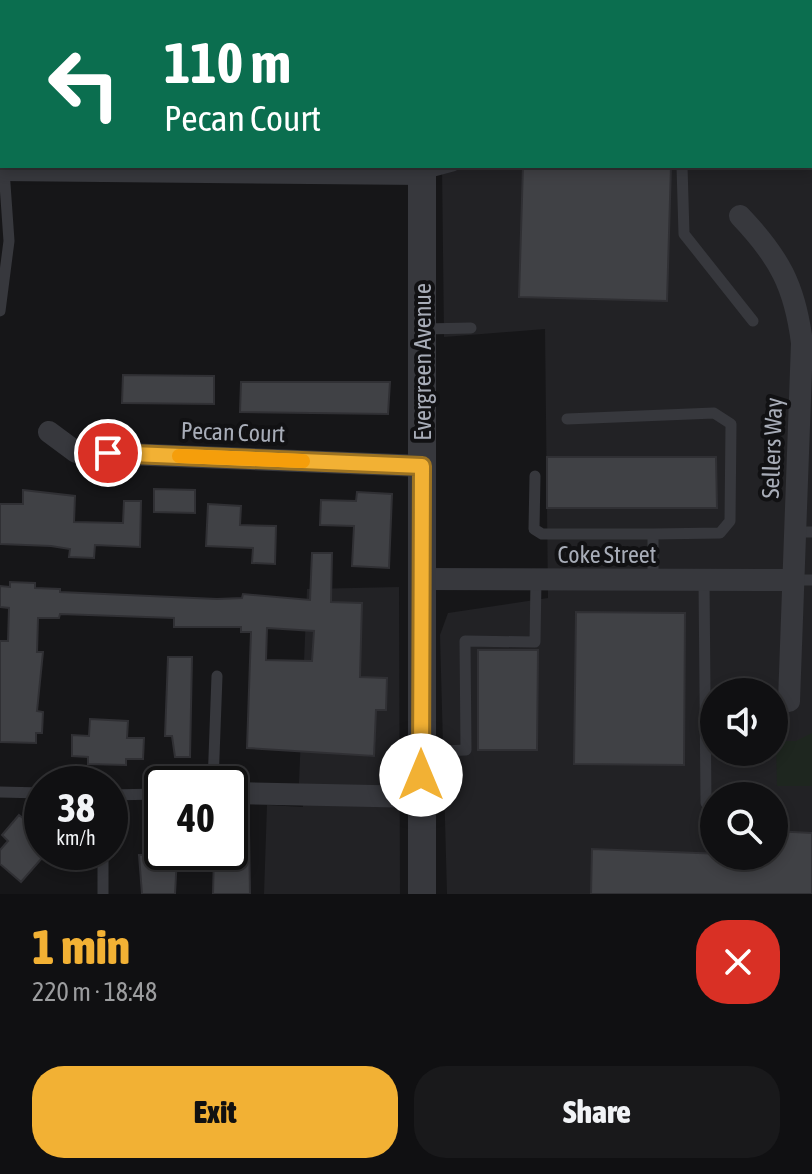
<!DOCTYPE html>
<html lang="en">
<head>
<meta charset="utf-8">
<style>
	:root { --surface:#101012; --page:#19191b; --text:#f1f3f6; --muted:#9c9d9f; --line:#303032; --accent:#f2b134 }
	body { margin:0; font-family:"Asap Condensed",sans-serif; background:var(--page); color:var(--text); height:100vh; display:flex; flex-direction:column; font-size:30px; white-space:nowrap }
	* { box-sizing:border-box; margin:0 }
	p { font-size:26px; color:var(--muted) }
	.icon { flex:none; width:44px; height:44px; fill:none; stroke:currentColor; stroke-width:2; stroke-linecap:round; stroke-linejoin:round }
	.map { position:relative; height:894px; overflow:hidden }
	.sheet { display:flex; flex-direction:column; background:var(--surface); flex:1 }
	.sheet>* { flex:none }
	.top-card { position:absolute; left:0px; top:0px; width:812px; height:168px; box-shadow:0 4px 12px #0003,0 0 0 2px var(--line); background:#0b6e4f; color:#fff; overflow:hidden }
	.tools { position:absolute; left:700px; top:678px; display:grid; gap:16px }
	.tools a { display:grid; place-items:center; width:88px; height:88px; border-radius:50%; background:var(--surface); box-shadow:0 4px 12px #0003,0 0 0 2px var(--line); font-size:40px }
	.speed { position:absolute; left:24px; top:766px; display:flex; gap:16px; font-size:40px; font-weight:700; text-align:center }
	.speed>* { display:grid; place-content:center; width:104px; height:104px; border-radius:50%; background:var(--surface); box-shadow:0 4px 12px #0003,0 0 0 2px var(--line); line-height:1 }
	.speed small { font-size:20px; font-weight:400 }
	.speed .limit { border:4px solid #111; border-radius:12px; background:#fff; color:#111 }
	.pin { position:absolute; display:grid; place-items:center; width:68px; height:68px; color:#fff; margin:-34px; border:4px solid #fff; border-radius:50%; box-shadow:0 2px 8px #0007 }
	.me { position:absolute; width:88px; margin:-44px; rotate:0deg; stroke-linejoin:round; filter:drop-shadow(0 0 6px #0008) }
	.turn { display:flex; align-items:center; gap:28px; height:168px; padding:0 32px; font-size:36px }
	.turn .icon { width:104px; height:104px; stroke-width:2.5 }
	.turn b { display:block; font-size:56px; line-height:68px }
	.round { display:grid; place-items:center; flex:none; width:84px; height:84px; border-radius:32px; background:var(--page) }
	.summary { display:flex; align-items:center; justify-content:space-between; height:136px; padding:0 32px }
	h1 { font-size:48px; font-weight:800; line-height:60px; color:var(--accent) }
	.cta { display:flex; gap:16px; margin-top:auto; padding:16px 32px }
	.cta a { flex:1; height:92px; border-radius:32px; background:var(--accent); color:#111; font-size:32px; font-weight:800; line-height:92px; text-align:center }
	.cta a+a { background:var(--page); color:var(--text) }
	.map>svg:first-child { display:block }
	.built { fill:#222225; fill-rule:evenodd }
	.green { fill:#1e261f }
	.building { fill:#404145; stroke:#303034; stroke-width:2; fill-rule:evenodd }
	.lines { fill:none; stroke-linecap:round; stroke-linejoin:round }
	.service { stroke:#37383d; stroke-width:11 }
	.minor { stroke:#37383d; stroke-width:22 }
	.tertiary { stroke:#37383d; stroke-width:28 }
	.route-casing { stroke:#9d7322; stroke-width:20 }
	.route { stroke:#f2b134; stroke-width:14 }
	.slow { stroke:#f59e0b; stroke-width:14 }
	.labels { text-anchor:middle; dominant-baseline:central; stroke-width:8; stroke-linejoin:round; paint-order:stroke }
	.street-label { font-size:24px; fill:#a8adb8; stroke:#111113 }
</style>
</head>
<body>
<div class="map">
<svg width="812" height="894" viewBox="0 0 812 894">
	<rect width="100%" height="100%" fill="#161618"/>
	<!-- built -->
	<path class="built" d="M713,0H812V894H447L440,635L448,613L548,598L545,329L444,337L442,166H810V2ZM714,692H774V752H714ZM714,796H774V856H714Z
		M399,587L400,894H264L267,805L303,807L299,783L307,589Z"/>
	<!-- green -->
	<path class="green" d="M812,733V786H777L776,741H796Z"/>
	<!-- building -->
	<path class="building" d="M523,166H671L667,301L519,297Z
		M123,375L214,376V404L122,403Z
		M241,382H390L388,414L240,412Z
		M547,457H716L717,508H547Z
		M154,489L195,490V513L154,512Z
		M23,490L75,496L74,522L123,523L124,501H141L140,547L95,545L94,558L69,557L70,549L51,546L0,544V504H23Z
		M357,492L392,494L389,568L352,566L354,526L320,525L321,500L356,501Z
		M208,504L241,506L240,525L276,526L275,564L252,563L253,548L206,546Z
		M312,553H332L331,602L362,603L360,677L387,678L386,710H376L374,756L247,748L251,632H241V627H174V618L60,614L59,618H38L37,652H43L37,711L43,712L42,733H36V743L0,742V641H8L9,608L0,607V586L10,587V582L35,583V588L60,589V592L217,599L242,598L243,594L310,600ZM267,628L314,631L312,661L266,660Z
		M576,612L685,613L684,765L574,764Z
		M478,650H538L537,750H478Z
		M168,657H192L190,757H175L172,736H165Z
		M90,719L128,721L127,738H144L143,759H126V765L88,764V757L72,756V735L89,736Z
		M19,815L42,833V858L21,882L0,864V850L8,841L2,835Z
		M144,830L162,831L164,856H177L175,894H142L139,855H143Z
		M230,831L249,832L250,894H213L214,856H227L230,852Z
		M774,831L812,833V894H591L592,849L774,856Z"/>
	<g class="lines">
		<!-- service -->
		<path class="service" d="M810,84H812
			M682,166L684,234L753,321
			M423,174L453,166
			M0,311L9,241L4,170
			M424,329L471,328
			M567,419L714,413L731,424L730,521L720,533L653,534
			M535,476L534,529L542,534H653V580
			M795,532H812
			M704,580L706,803
			M793,580H812
			M421,752L466,750L465,641L535,642L536,580
			M213,784L217,676
			M0,792L42,793
			M110,795L158,794
			M103,894V852"/>
		<!-- minor -->
		<path class="minor" d="M166,2V0
			M686,2V0
			M0,170L422,174
			M740,216C779,257 795,286 802,343L789,701
			M49,432L76,452L422,466
			M421,579L793,580
			M230,793L421,797
			M158,794H162"/>
		<!-- tertiary -->
		<path class="tertiary" d="M422,0V2
			M422,894V166"/>
	</g>
	<g class="lines">
		<defs>
			<path id="route" d="M108,453L422,466L421,775"/>
		</defs>
		<!-- route casing -->
		<use href="#route" class="route-casing"/>
		<!-- route -->
		<use href="#route" class="route"/>
		<!-- slow -->
		<path class="slow" d="M179,456L303,461"/>
	</g>
	<g class="labels">
		<!-- street labels -->
		<g class="street-label">
			<text transform="translate(422 362) rotate(-90)">Evergreen Avenue</text>
			<text transform="translate(233 432) rotate(2)">Pecan Court</text>
			<text transform="translate(772 448) rotate(-88)">Sellers Way</text>
			<text x="607" y="554">Coke Street</text>
		</g>
	</g>
</svg>
<div class="tools">
<a><svg class="icon" aria-label="sound" viewBox="0 0 24 24"><path d="M4 9h4l5-4v14l-5-4H4zM17 9q2 3 0 6"/></svg></a>
<a><svg class="icon" aria-label="search" viewBox="0 0 24 24"><circle cx="10" cy="10" r="6"/><path d="M15 15l6 6"/></svg></a>
</div>
<div class="speed"><div>38<small>km/h</small></div><div class="limit">40</div></div>
<div class="pin" style="left:108px;top:453px;background:#d93025"><svg class="icon" aria-label="arrive" viewBox="0 0 24 24"><path d="M6 21V4h12l-3 4 3 4H6"/></svg></div>
<svg class="me" style="left:421px;top:775px" viewBox="-20 -20 40 40"><circle r="19" fill="#fff"/><path d="M0-13L10 11 0 6-10 11z" fill="#f2b134"/></svg>
<div class="top-card">
<div class="turn"><svg class="icon" aria-label="left" viewBox="0 0 24 24"><path d="M17 20v-9H6M10 6l-5 5 5 5"/></svg><div><b>110 m</b>Pecan Court</div></div>
</div>
</div>
<section class="sheet">
<div class="summary"><div><h1>1 min</h1><p>220 m · 18:48</p></div><a class="round" style="background:#d93025;color:#fff"><svg class="icon" aria-label="close" viewBox="0 0 24 24"><path d="M6 6l12 12M18 6L6 18"/></svg></a></div>
<div class="cta"><a>Exit</a><a>Share</a></div>
</section>
</body>
</html>
